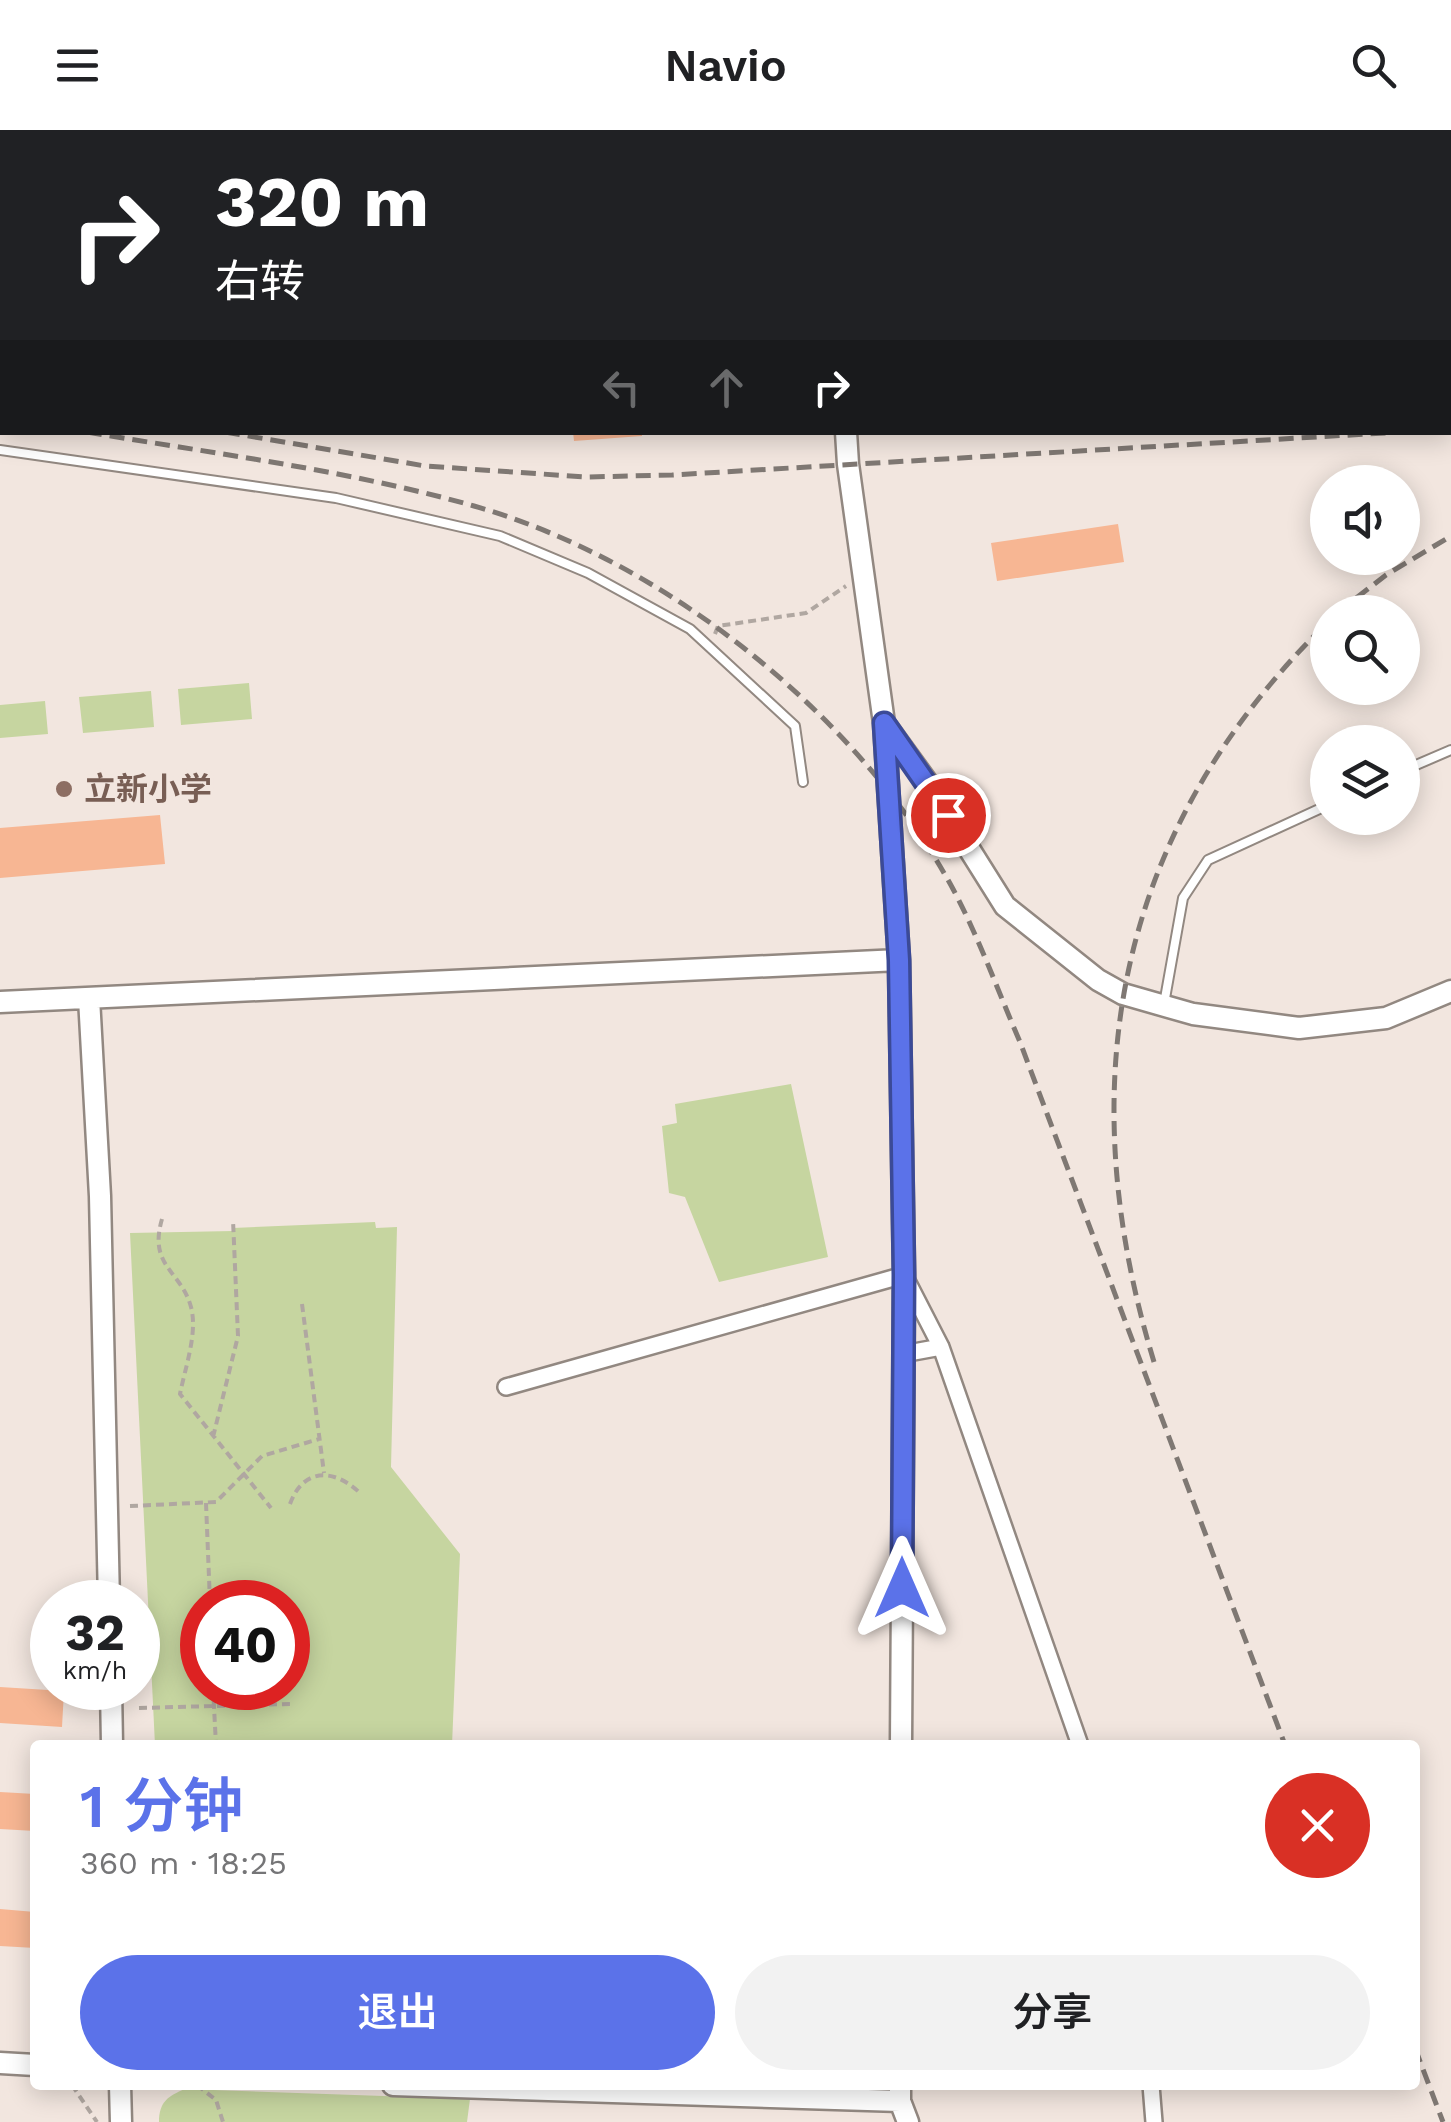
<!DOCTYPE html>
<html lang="zh">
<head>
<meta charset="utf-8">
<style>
	:root { --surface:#fff; --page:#f2f2f2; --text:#202124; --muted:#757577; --accent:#5b72e9 }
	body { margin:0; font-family:"Work Sans","Noto Sans SC",sans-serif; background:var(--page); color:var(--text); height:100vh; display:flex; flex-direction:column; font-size:38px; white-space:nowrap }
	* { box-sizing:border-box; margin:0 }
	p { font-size:32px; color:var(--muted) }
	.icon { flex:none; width:55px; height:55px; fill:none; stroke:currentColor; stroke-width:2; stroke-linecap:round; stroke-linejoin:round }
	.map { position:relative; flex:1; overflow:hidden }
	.details { position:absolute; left:30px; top:1610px; width:1390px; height:350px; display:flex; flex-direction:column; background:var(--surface); border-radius:10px; box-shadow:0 5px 25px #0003 }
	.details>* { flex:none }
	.top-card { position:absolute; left:0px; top:0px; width:1452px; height:305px; box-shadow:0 5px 25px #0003; background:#202124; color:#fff; overflow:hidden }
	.fabs { position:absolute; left:1310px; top:335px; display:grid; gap:20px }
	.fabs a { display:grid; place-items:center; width:110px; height:110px; border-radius:50%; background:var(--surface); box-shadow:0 5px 25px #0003; font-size:50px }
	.speed { position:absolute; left:30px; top:1450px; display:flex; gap:20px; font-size:50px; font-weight:700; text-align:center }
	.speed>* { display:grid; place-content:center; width:130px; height:130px; border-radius:50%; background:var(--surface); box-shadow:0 5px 25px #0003; line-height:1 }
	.speed small { font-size:25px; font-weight:400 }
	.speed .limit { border:15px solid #d22; background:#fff; color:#111 }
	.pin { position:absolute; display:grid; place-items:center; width:85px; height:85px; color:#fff; margin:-42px; border:5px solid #fff; border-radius:50%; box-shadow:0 2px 10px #0007 }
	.me { position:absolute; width:110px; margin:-55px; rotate:0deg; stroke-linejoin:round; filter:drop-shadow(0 0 8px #0008) }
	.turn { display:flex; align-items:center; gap:35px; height:210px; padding:0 50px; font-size:45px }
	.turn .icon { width:130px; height:130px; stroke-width:2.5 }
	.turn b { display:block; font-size:70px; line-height:85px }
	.lanes { display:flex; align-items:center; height:95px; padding:0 50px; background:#0003; justify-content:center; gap:50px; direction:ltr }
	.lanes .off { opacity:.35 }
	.round { display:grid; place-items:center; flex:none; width:105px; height:105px; border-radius:52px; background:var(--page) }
	.overview { display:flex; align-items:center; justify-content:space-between; height:170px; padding:0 50px }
	h1 { font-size:60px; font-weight:600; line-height:75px; color:var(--accent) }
	.primary-button { display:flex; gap:20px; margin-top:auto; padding:20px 50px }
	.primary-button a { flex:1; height:115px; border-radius:60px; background:var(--accent); color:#fff; font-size:40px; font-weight:600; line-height:115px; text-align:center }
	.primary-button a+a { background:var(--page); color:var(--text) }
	header { display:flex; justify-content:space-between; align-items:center; height:130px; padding:0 50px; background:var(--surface); font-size:45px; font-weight:600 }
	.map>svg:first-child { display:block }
	.green { fill:#c6d5a0; fill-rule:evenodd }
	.building { fill:#f7b693 }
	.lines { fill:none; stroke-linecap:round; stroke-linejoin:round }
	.service-casing { stroke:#928881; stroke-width:12 }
	.minor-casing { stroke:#928881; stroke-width:20 }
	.tertiary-casing { stroke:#928881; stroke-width:25 }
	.path { stroke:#b0a7a1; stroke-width:4; stroke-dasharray:8 5; stroke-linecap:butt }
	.service { stroke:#fff; stroke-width:8 }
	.minor { stroke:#fff; stroke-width:15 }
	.tertiary { stroke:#fff; stroke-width:20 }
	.rail { stroke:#7f7873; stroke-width:5; stroke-dasharray:15 8; stroke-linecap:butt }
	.route-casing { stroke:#3b4a97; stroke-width:25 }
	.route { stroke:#5b72e9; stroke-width:18 }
	.education-dot { fill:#8d6e63; stroke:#f2e6df; stroke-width:4 }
	.labels { text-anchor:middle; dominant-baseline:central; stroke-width:8; stroke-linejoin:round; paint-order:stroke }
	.education-label { font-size:32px; font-weight:bold; fill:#785e54; stroke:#f2e6df; text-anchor:start }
</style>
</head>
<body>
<header><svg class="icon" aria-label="menu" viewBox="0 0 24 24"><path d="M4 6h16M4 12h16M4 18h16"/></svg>Navio<svg class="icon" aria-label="search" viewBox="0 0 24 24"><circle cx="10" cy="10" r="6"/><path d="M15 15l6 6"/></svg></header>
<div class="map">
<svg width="1451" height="1992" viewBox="0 0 1451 1992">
	<rect width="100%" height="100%" fill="#f2e6df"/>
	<!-- green -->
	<path class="green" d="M249,553L252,589L181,595L178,559Z
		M151,561L154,597L83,603L79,567Z
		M45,571L48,604L0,608V575Z
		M791,954L828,1127L719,1152L685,1067L669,1063L662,996L677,993L675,974Z
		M375,1092L376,1098L397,1097L391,1337L460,1424L452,1615H155L130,1103L233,1101V1098ZM202,1472H288V1558H202Z
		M185,1959L470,1969L467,1992H159C159,1972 168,1966 185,1959Z"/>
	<!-- building -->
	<path class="building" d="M573,302H642V306L574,311Z
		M1118,394L1124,432L997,451L991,413Z
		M160,685L165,734L0,748V698Z
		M0,1557L64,1561L62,1597L0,1593Z
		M0,1662L35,1664V1701L0,1699Z
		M0,1779L35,1782V1818L0,1816Z"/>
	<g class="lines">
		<defs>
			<path id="service" d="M288,0V2
				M0,179L2,178
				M0,320L336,368L500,406L588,443L690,499L795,596L803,652
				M1402,641L1451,620
				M1164,874L1183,768L1208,730L1328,675"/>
			<path id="minor" d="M543,0V2
				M959,0V2
				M1208,0V2
				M0,61L2,64
				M1450,160H1451
				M903,1224L941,1217
				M506,1257L904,1145L941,1217L1080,1615
				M1151,1955L1154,1992"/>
			<path id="tertiary" d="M819,0V2
				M1450,51H1451
				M846,302L848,334L884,593L929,655L1005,776L1098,850L1123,864L1193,884L1299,898L1386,888L1451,861
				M884,593L899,830L904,1145L901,1615
				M89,868L100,1066L109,1472
				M0,872L899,830
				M111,1558L112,1615
				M0,1933L35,1935
				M120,1955L121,1992
				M393,1955L900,1971
				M900,1955V1971L908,1992"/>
		</defs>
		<!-- service casing -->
		<use href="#service" class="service-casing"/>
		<!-- minor casing -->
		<use href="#minor" class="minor-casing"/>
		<!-- tertiary casing -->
		<use href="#tertiary" class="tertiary-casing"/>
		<!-- path -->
		<path class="path" d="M715,504L718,496L806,483L846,456
			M162,1089C148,1137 181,1140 191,1177C198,1203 185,1238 180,1264L271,1378
			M302,1174L324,1343
			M213,1307L238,1206L233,1090
			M206,1373L210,1472
			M290,1374C303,1338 333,1338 359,1362
			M130,1376L216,1372L262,1326L319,1309
			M213,1558L216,1615
			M139,1578L290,1574
			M72,1955L97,1992
			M197,1955L216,1970L223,1992"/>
		<!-- service -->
		<use href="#service" class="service"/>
		<!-- minor -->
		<use href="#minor" class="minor"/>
		<!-- tertiary -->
		<use href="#tertiary" class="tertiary"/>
		<!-- rail -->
		<path class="rail" d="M0,263L2,264
			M0,288H2
			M1450,300H1451
			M87,302C216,324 348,340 474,376C664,430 859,585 953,759C979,808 998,861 1020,912L1285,1615
			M225,302L425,336L586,347L672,345L1401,302
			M1338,482L1386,445L1451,406
			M1154,1232C1069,953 1116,699 1328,492
			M1415,1918L1443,1992"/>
	</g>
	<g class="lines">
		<defs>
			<path id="route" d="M902,1458L904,1145L899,830L884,593L948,685"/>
		</defs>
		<!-- route casing -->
		<use href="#route" class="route-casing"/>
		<!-- route -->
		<use href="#route" class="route"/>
	</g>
	<!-- markers -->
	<circle class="education-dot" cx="64" cy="659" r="10"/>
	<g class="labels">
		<!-- education labels -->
		<g class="education-label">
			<text x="84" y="659">立新小学</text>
		</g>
	</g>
</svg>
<div class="fabs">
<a><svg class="icon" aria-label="sound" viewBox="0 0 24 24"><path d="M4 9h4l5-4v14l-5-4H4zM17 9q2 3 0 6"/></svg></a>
<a><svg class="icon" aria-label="search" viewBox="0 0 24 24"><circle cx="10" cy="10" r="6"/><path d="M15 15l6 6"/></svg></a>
<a><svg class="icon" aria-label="layers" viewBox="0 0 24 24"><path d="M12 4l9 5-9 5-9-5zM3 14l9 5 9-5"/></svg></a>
</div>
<div class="speed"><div>32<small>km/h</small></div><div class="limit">40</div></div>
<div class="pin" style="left:948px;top:685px;background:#d93025"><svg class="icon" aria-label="arrive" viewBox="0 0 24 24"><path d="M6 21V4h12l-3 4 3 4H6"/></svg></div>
<svg class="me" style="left:902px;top:1458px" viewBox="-20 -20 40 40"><path d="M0-17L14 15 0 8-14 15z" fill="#5b72e9" stroke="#fff" stroke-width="4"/></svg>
<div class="top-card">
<div class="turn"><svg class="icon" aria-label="right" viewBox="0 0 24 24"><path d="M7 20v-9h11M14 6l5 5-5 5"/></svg><div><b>320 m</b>右转</div></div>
<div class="lanes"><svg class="icon off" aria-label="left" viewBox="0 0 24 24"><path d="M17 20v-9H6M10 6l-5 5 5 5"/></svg><svg class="icon off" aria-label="ahead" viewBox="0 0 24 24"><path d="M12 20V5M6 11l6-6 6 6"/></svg><svg class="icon" aria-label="right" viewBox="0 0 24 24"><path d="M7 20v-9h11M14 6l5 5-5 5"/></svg></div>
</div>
<section class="details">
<div class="overview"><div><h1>1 分钟</h1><p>360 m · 18:25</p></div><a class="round" style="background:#d93025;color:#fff"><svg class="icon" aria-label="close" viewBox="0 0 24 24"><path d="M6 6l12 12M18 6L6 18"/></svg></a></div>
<div class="primary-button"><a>退出</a><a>分享</a></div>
</section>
</div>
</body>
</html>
